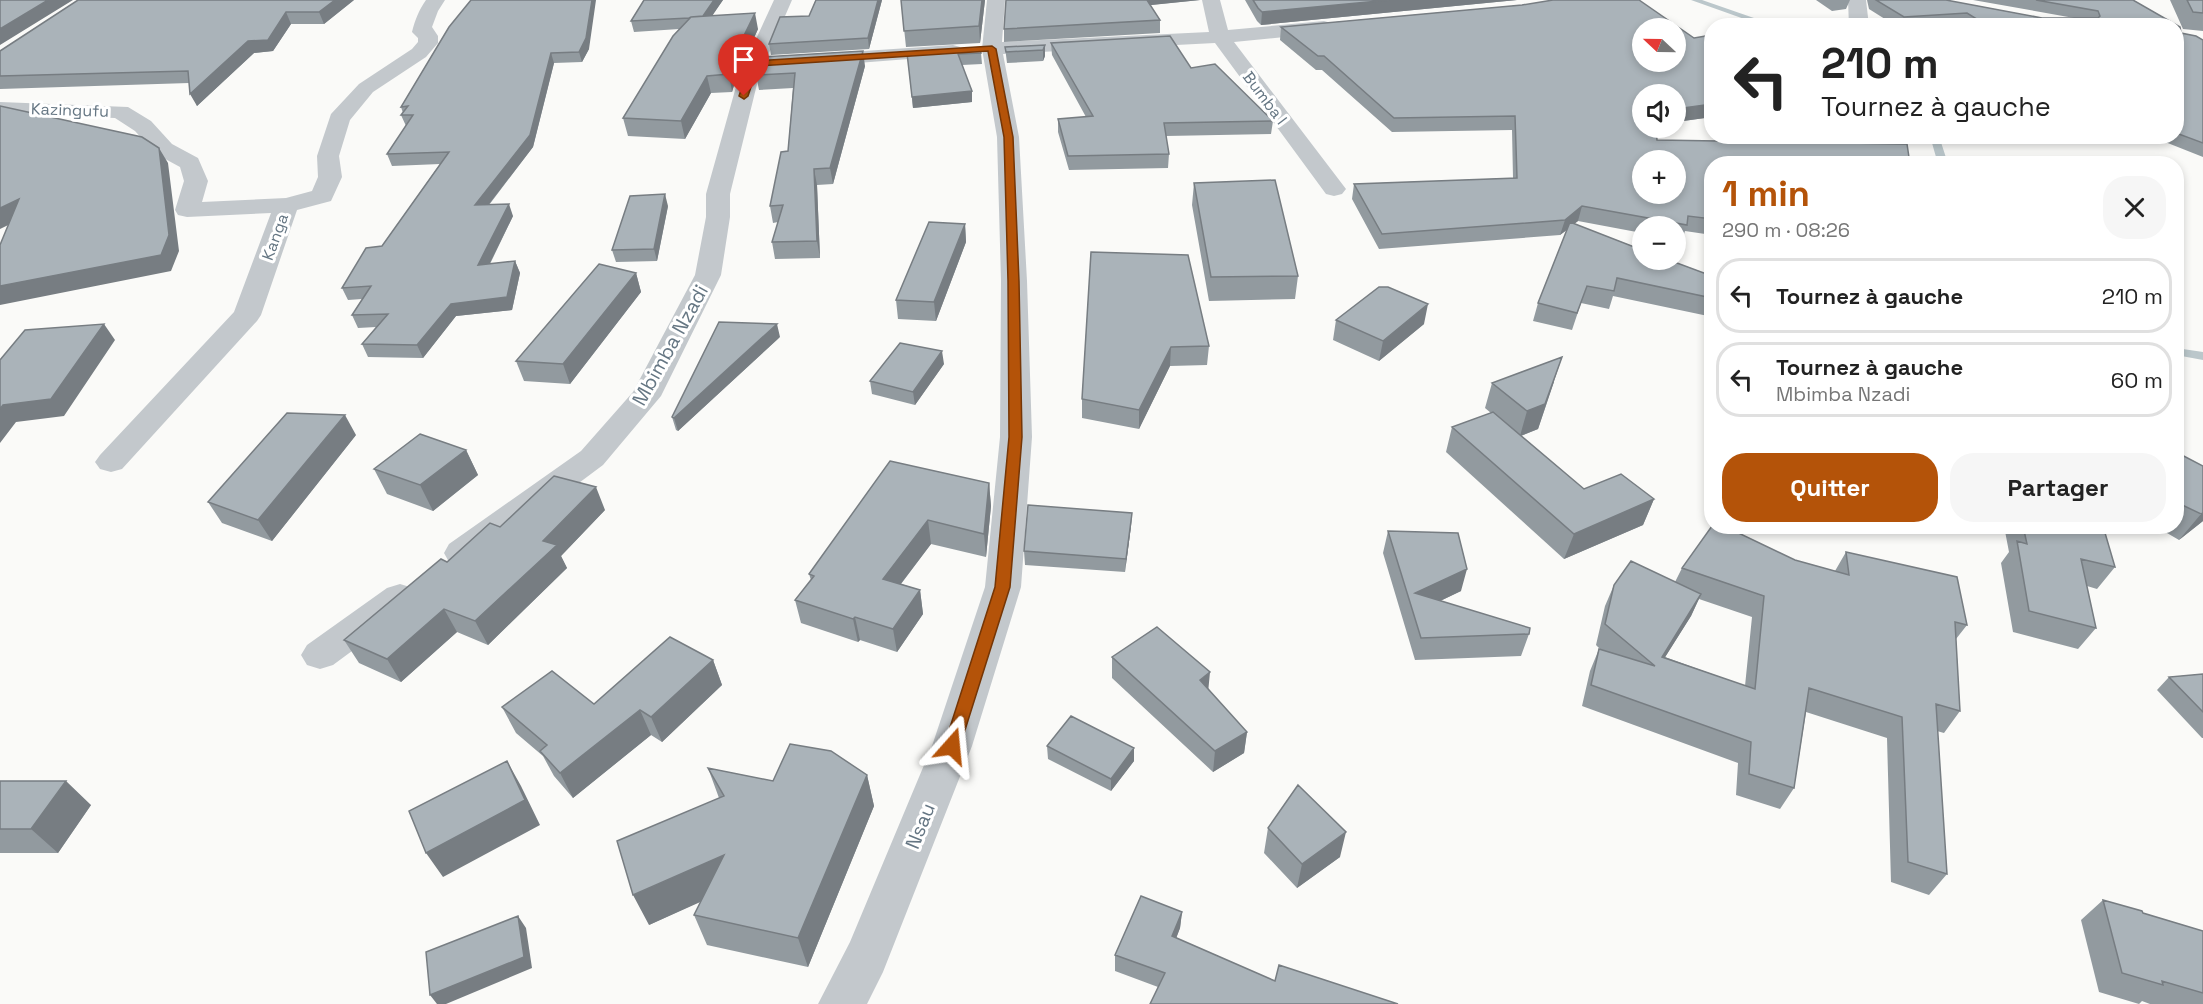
<!DOCTYPE html>
<html lang="fr">
<head>
<meta charset="utf-8">
<style>
	:root { --surface:#fff; --page:#f6f6f6; --text:#222; --muted:#767676; --line:#e0e0e0; --accent:#b45309 }
	body { margin:0; font-family:"Space Grotesk",sans-serif; background:var(--page); color:var(--text); height:100vh; display:flex; flex-direction:column; font-size:22px; white-space:nowrap }
	* { box-sizing:border-box; margin:0 }
	p { font-size:20px; color:var(--muted) }
	.icon { flex:none; width:33px; height:33px; fill:none; stroke:currentColor; stroke-width:2; stroke-linecap:round; stroke-linejoin:round }
	.map { position:relative; flex:1; overflow:hidden }
	.side { position:absolute; left:1704px; top:156px; width:480px; height:378px; display:flex; flex-direction:column; background:var(--surface); border-radius:24px; box-shadow:0 3px 9px #0003 }
	.side>* { flex:none }
	.hud { position:absolute; left:1704px; top:18px; width:480px; height:126px; border-radius:24px; box-shadow:0 3px 9px #0003; background:#fff; color:var(--text); overflow:hidden }
	.needle { width:39px; rotate:292deg }
	.fabs { position:absolute; left:1632px; top:18px; display:grid; gap:12px }
	.fabs a { display:grid; place-items:center; width:54px; height:54px; border-radius:50%; background:var(--surface); box-shadow:0 3px 9px #0003; font-size:30px }
	.pin { position:absolute; display:grid; place-items:center; width:51px; height:51px; color:#fff; margin:-62px -26px; border-radius:50% 50% 50% 0; rotate:-45deg; box-shadow:0 0 6px #0007 }
	.pin .icon { rotate:45deg }
	.me { position:absolute; width:66px; margin:-33px; rotate:18deg; stroke-linejoin:round; filter:drop-shadow(0 0 4px #0008) }
	.turn { display:flex; align-items:center; gap:21px; height:126px; padding:0 18px; font-size:27px }
	.turn .icon { width:78px; height:78px; stroke-width:2.5 }
	.turn b { display:block; font-size:42px; line-height:51px }
	.round { display:grid; place-items:center; flex:none; width:63px; height:63px; border-radius:24px; background:var(--page) }
	.summary { display:flex; align-items:center; justify-content:space-between; height:102px; padding:0 18px }
	h1 { font-size:36px; font-weight:700; line-height:45px; color:var(--accent) }
	.primary-button { display:flex; gap:12px; margin-top:auto; padding:12px 18px }
	.primary-button a { flex:1; height:69px; border-radius:24px; background:var(--accent); color:#fff; font-size:24px; font-weight:700; line-height:69px; text-align:center }
	.primary-button a+a { background:var(--page); color:var(--text) }
	ul { padding:0; list-style:none }
	li { display:flex; align-items:center; gap:18px; height:75px; margin:0 12px 9px; padding:0 6px; border:3px solid var(--line); border-radius:24px }
	li div { flex:1 }
	li b { display:block; font-size:22px }
	li em { font-style:normal }
	.map>svg:first-child { display:block }
	.lines { fill:none; stroke-linecap:round; stroke-linejoin:round }
	.stream { fill:#bbc7cb; fill-rule:evenodd }
	.street { fill:#c3c8cc; fill-rule:evenodd }
	.wall { fill:#929a9f; fill-rule:evenodd }
	.shaded-wall { fill:#777d82 }
	.building { fill:#aab3b9; stroke:#777d82; stroke-width:1.5; fill-rule:evenodd }
	.route { fill:#b45309; stroke:#753606; stroke-width:1.5 }
	.labels { text-anchor:middle; dominant-baseline:central; stroke-width:6; stroke-linejoin:round; paint-order:stroke }
	.far-street-label { font-size:16px; fill:#657683; stroke:#fff }
	.street-label { font-size:20px; fill:#657683; stroke:#fff }
</style>
</head>
<body>
<div class="map">
<svg width="2203" height="1004" viewBox="0 0 2203 1004">
	<rect width="100%" height="100%" fill="#fafaf8"/>
	<g class="lines">
		<!-- stream -->
		<path class="stream" d="M1691,0H1702L1777,26H1764Z
			M1930,136H1939L1948,164H1938Z
			M2176,348L2203,352V360L2176,355Z"/>
		<!-- street -->
		<path class="street" d="M426,0H445L438,11L432,27L438,36V43L426,57L373,92L350,120L339,156L342,177L331,201L297,210L261,315L257,321L122,469L111,472L100,469L95,462L100,455L234,312L271,213L187,217L178,215L175,210L184,181L180,167L156,154L135,131L115,118L0,114V102L128,107L151,121L172,144L198,158L208,181L202,202L286,198L312,191L318,177L317,156L331,114L359,84L412,49L418,42V38L412,32C415,20 419,10 426,0Z
			M774,0H792L759,76L730,194V217L721,275L661,396L603,465L473,562L461,565L449,562L444,553L449,544L581,451L633,392L695,275L706,217V194L739,76Z
			M987,0H1005L1002,42L1209,32L1202,0H1220L1228,30L1324,21L1331,23L1334,27L1331,31L1324,33L1234,42L1346,189L1342,194L1334,196L1326,194L1215,43L1003,54L1019,137L1027,281L1032,437L1021,587L972,746L883,972L867,1004H818L850,942L932,746L985,587L1000,437L1001,281L997,137L982,49Z
			M1848,0H1866L1869,26H1849Z
			M953,45L960,47L963,51L960,55L819,66L812,64L809,60L812,56L819,54Z
			M400,584L413,588L418,597L413,606L333,665L320,669L307,665L301,655L307,645L387,588Z"/>
	</g>
	<!-- wall -->
	<path class="wall" d="M354,0L324,24H291L273,51L254,53L197,106L189,83L0,89V51Z
		M644,0H723L712,15L758,29L737,75L732,92L711,93L685,139L628,136L623,118L679,29L634,32L631,21Z
		M816,0H882L869,49L771,55L769,44L809,16Z
		M901,0H985L980,43L906,47Z
		M1006,0H1200L1150,5L1160,20V33L1004,42V29Z
		M1245,0H1517L1261,25L1257,21Z
		M1816,0H1850L1846,9L1832,11Z
		M1867,0H1946L2042,18H2074L1973,0H2133L2180,27L2181,33L2196,36L2203,40V157L2150,136H2176V26H1965L1962,24L1934,26H1896L1869,9Z
		M2170,0H2203V31L2183,29Z
		M1522,5L1694,38L1712,35V117L1676,122V94H1642L1657,140L1712,164V235L1685,231L1682,240L1676,239V226H1642V233L1578,221L1574,224L1712,276V308L1708,316L1613,296L1609,309L1581,303L1572,330L1533,321L1538,303L1567,230L1560,235L1379,249L1352,199L1354,184L1513,178L1512,130L1392,132L1322,70H1316L1280,40L1281,27Z
		M449,27L589,49L582,62L554,63L533,147L489,205L513,216L490,264L515,261L520,273L512,310L456,316L423,358L368,357L362,344L376,327L358,328L352,315L362,299L348,300L342,288L382,246L440,164L392,166L387,154L406,126L401,115L403,113L401,107Z
		M1051,43L1191,68L1273,121L1271,134L1166,136L1169,154L1168,168L1069,170L1058,132V119L1086,117L1052,55Z
		M1045,45V56L1043,61L1007,63L1005,47Z
		M907,53H981L982,64L962,65L972,102L913,108Z
		M865,66L833,184L817,185L820,258L775,259L772,242L778,222L773,223L770,206L788,151L793,88L759,90L756,75Z
		M1194,183L1298,276L1295,299L1209,301L1192,205Z
		M668,206L657,261L616,262L612,250Z
		M965,224L966,242L936,321L898,319L896,300Z
		M1091,252L1209,346L1207,365L1170,366L1139,429L1082,418V399Z
		M636,273L641,292L570,384L524,381L516,361Z
		M1336,320L1424,324L1379,361L1333,340Z
		M780,337L678,431L676,430L672,417Z
		M944,364L915,405L872,394L870,381Z
		M1554,382L1538,429L1521,436L1584,489L1654,499L1643,525L1564,559L1446,452L1452,427L1491,413L1485,408L1492,383Z
		M356,435L272,541L222,523L208,502Z
		M466,450L478,475L433,511L387,494L374,469Z
		M2176,452L2203,521L2179,540L2155,526H2176Z
		M989,483L991,506L986,557L931,544L901,584L920,590L923,614L897,652L860,640L858,642L801,623L795,600L811,580L809,574Z
		M605,510L561,556L567,568L488,645L457,632L401,682L359,663L344,640L447,562L500,527Z
		M1132,513L1131,526L1125,572L1025,565L1024,551Z
		M2004,526H2103L2115,567L2097,589L2087,586L2096,628L2078,649L2013,632L2001,563L2009,552Z
		M1388,531L1461,591L1440,601L1529,634L1521,656L1415,660L1383,553Z
		M1846,552L1967,625L1956,639L1960,711L1944,733L1937,731L1947,874L1929,895L1891,882L1887,738L1806,712L1794,788L1780,809L1736,795L1738,763L1582,706L1590,671L1599,649L1601,650L1596,645L1605,606L1614,585L1675,582L1682,568L1795,560L1835,571ZM1699,599L1752,617L1745,686L1665,657L1691,616Z
		M1112,657L1247,732L1244,753L1213,772L1112,678Z
		M713,660L722,685L662,742L651,735L573,798L554,776L543,756L516,733L502,707L594,704Z
		M2203,674V738H2202L2157,690L2169,677Z
		M1047,746L1134,761L1111,791L1048,759Z
		M708,768L773,781L867,775L874,806L808,967L707,945L694,915L701,901L649,925L719,798Z
		M0,781L91,805L58,853H0Z
		M1268,828L1340,857L1297,888L1264,853Z
		M2103,900L2143,913L2203,931V1004H2150L2142,1001L2139,1004L2099,992L2081,920Z
		M1182,912L1180,928L1176,938L1275,981L1158,987L1115,971V955Z"/>
	<!-- shaded-wall -->
	<path class="shaded-wall" d="M48,0H73L0,45V29Z
		M335,0H354L324,24L319,12Z
		M592,0H596L589,49L582,62L579,52Z
		M714,0H723L704,28L701,18Z
		M878,0H882L869,49L868,38Z
		M982,0H985L980,43L979,26Z
		M1143,0H1200L1142,6Z
		M1389,0H1517L1261,25L1262,12Z
		M286,12L291,24L273,51L254,53L197,106L190,94L248,41Z
		M755,13L758,29L737,75L732,92L729,74L733,58Z
		M1045,45V56L1043,61V50Z
		M863,51L865,66L833,184L830,168Z
		M551,53L554,63L533,147L479,217L475,205Z
		M707,76L711,93L685,139L681,121Z
		M972,91V102L913,108L912,97Z
		M1712,104V117L1676,122V109Z
		M159,148L168,163L179,251L171,271L0,305V286Z
		M814,169L817,185L820,258L817,241Z
		M665,194L668,206L657,261L654,249Z
		M19,199L29,215L0,229V208Z
		M509,204L513,216L483,277L478,265Z
		M1582,206L1578,221L1560,235L1565,220Z
		M965,224L966,242L936,321L934,302Z
		M515,261L520,273L512,310L456,316L423,358L417,345L451,304Z
		M636,273L641,292L570,384L563,364Z
		M1428,304L1424,324L1379,361L1383,341Z
		M104,324L115,340L64,416L16,422L0,443V409L3,405Z
		M777,324L780,337L678,431L674,418Z
		M1171,347L1170,366L1139,429V410Z
		M942,351L944,364L915,405L913,392Z
		M1562,357L1538,429L1520,436L1527,411Z
		M345,415L356,435L272,541L258,520Z
		M466,450L478,475L433,511L420,485Z
		M989,483L991,506L986,557L984,534Z
		M596,487L605,510L561,556L567,568L488,645L475,621L543,541Z
		M1654,499L1643,525L1564,559L1574,534Z
		M1132,513L1131,526L1125,572L1126,559Z
		M2203,513V521L2179,540L2201,514Z
		M928,520L931,544L887,602L883,579Z
		M1467,569L1461,591L1413,614L1415,593Z
		M920,590L923,614L897,652L893,629Z
		M1701,594L1691,616L1652,678L1662,657Z
		M444,609L457,632L401,682L387,659Z
		M855,617L860,640L858,642L853,619Z
		M713,660L722,685L662,742L651,717Z
		M1210,672L1208,693L1200,680Z
		M640,710L651,735L573,798L560,773Z
		M1247,732L1244,753L1213,772L1215,751Z
		M1134,748V761L1111,791V779Z
		M507,761L521,786L540,825L443,877L426,853Z
		M867,775L874,806L808,967L798,938Z
		M66,781L91,805L58,853L31,829Z
		M1346,832L1340,857L1297,888L1302,864Z
		M724,855L736,886L649,925L633,895Z
		M1182,912L1180,928L1171,952L1172,936Z
		M518,916L526,928L532,968L446,1004H437L430,995Z"/>
	<!-- building -->
	<path class="building" d="M0,0H48L0,29Z
		M78,0H335L319,12H286L268,40L248,41L190,94L188,71L0,76V51Z
		M471,0H592L586,38L579,52L551,53L530,135L475,205L509,204L478,265L515,261L507,297L451,304L417,345L362,344L388,314L352,315L371,286L342,288L366,248L382,246L449,152L387,154L413,115H401L408,106L401,107L449,27Z
		M644,0H714L703,16L691,17L689,18L631,21Z
		M816,0H878L868,38L769,44L780,17L809,16Z
		M901,0H982L979,26L904,31Z
		M1006,0H1147L1160,20L1004,29Z
		M1253,0H1389L1262,12L1258,8Z
		M1553,0H1639L1694,38L1712,35V104L1676,109V94H1642V128H1656L1657,140L1907,144L1910,164H1712V219L1688,216L1687,225L1582,206L1565,220L1382,234L1354,184L1517,178L1515,116L1394,118L1324,56H1318L1281,27L1522,5ZM1642,28H1676V62H1642ZM1642,160H1676V194H1642Z
		M1876,0H1946L2042,18H2098L2100,16L2098,11L2036,0H2133L2180,27L2181,33L2196,36L2203,40V143L2176,133V26H1988L1967,13L1904,17Z
		M2187,0H2203V13L2193,12Z
		M755,13L733,58L729,74L707,76L681,121L623,118L673,36L691,17Z
		M1730,22L1736,26H1728Z
		M1170,36L1191,68L1215,64L1273,121L1164,123L1169,154L1068,156L1058,119L1093,116L1051,43Z
		M1045,45L1043,50L1006,52L1005,47Z
		M980,49L981,53L958,54L972,91L912,97L907,53Z
		M863,51L830,168L814,169L817,241L772,242L783,205L770,206L781,152L788,151L795,73L756,75L761,57Z
		M0,106L142,137L159,148L169,235L161,255L0,286V245L19,199L0,208Z
		M1275,180L1298,276L1211,277L1194,183Z
		M665,194L654,249L612,250L630,196Z
		M929,222L965,224L934,302L896,300Z
		M1570,222L1642,250V260H1669L1712,276V298L1617,278L1614,291L1587,286L1577,313L1538,303Z
		M1091,252L1188,255L1209,346L1171,347L1139,410L1082,399Z
		M599,264L636,273L563,364L516,361Z
		M1379,287H1388L1428,304L1383,341L1336,320Z
		M719,322L777,324L674,418L672,417Z
		M104,324L51,399L3,405L0,409V360L25,330Z
		M900,343L942,351L913,392L870,381Z
		M1562,357L1545,404L1527,411L1492,383Z
		M1493,412L1584,489L1621,474L1654,499L1574,534L1452,427Z
		M287,413L345,415L258,520L208,502Z
		M420,434L466,450L420,485L374,469Z
		M2176,452L2203,466V513L2201,514L2176,502Z
		M890,461L989,483L984,534L928,520L883,579L920,590L893,629L855,617L853,619L795,600L814,576L809,574Z
		M554,476L596,487L543,541L557,545L475,621L444,609L387,659L344,640L441,559L447,562L490,523L500,527Z
		M1028,505L1132,513L1126,559L1024,551Z
		M1712,526H1724L1795,560L1849,575L1846,552L1957,577L1967,625L1955,622L1960,711L1936,704L1947,874L1908,862L1902,717L1809,688L1794,788L1749,774L1751,742L1591,685L1599,649L1655,666L1605,624L1614,585L1631,561L1701,594L1662,657L1755,689L1764,596L1682,568Z
		M2023,526H2103L2115,567L2081,559L2096,628L2029,611L2017,541L2027,544Z
		M1388,531L1458,533L1467,569L1415,593L1530,628L1529,634L1421,638Z
		M1157,627L1210,672L1200,680L1247,732L1215,751L1112,657Z
		M670,637L713,660L651,717L640,710L560,773L540,751L547,745L502,707L552,671L594,704Z
		M2203,674V712L2169,677Z
		M1071,716L1134,748L1111,779L1047,746Z
		M790,744L831,751L867,775L798,938L694,915L724,855L633,895L617,841L724,796L708,768L773,781Z
		M507,761L525,800L426,853L409,811Z
		M0,781H66L31,829H0Z
		M1298,785L1346,832L1302,864L1268,828Z
		M1141,896L1182,912L1172,936L1275,981L1279,965L1398,1004H1150L1165,973L1115,955Z
		M2103,900L2142,911L2143,913L2203,931V993L2162,981L2163,985L2122,973Z
		M518,916L524,957L430,995L426,952Z"/>
	<!-- route -->
	<path class="route" d="M992,46L996,49L1013,137L1019,281L1022,437L1010,587L960,746L958,751L952,753L946,751L944,746L995,587L1009,437L1008,281L1004,137L988,51L758,66L748,96L744,99L739,96L750,64L754,61Z"/>
	<g class="labels">
		<!-- far-street labels -->
		<g class="far-street-label">
			<text transform="translate(1265 98) rotate(53)">Bumba I</text>
			<text transform="translate(70 110) rotate(2)">Kazingufu</text>
			<text transform="translate(275 237) rotate(-70)">Kanga</text>
		</g>
		<!-- street labels -->
		<g class="street-label">
			<text transform="translate(670 345) rotate(-61)">Mbimba Nzadi</text>
			<text transform="translate(920 826) rotate(-68)">Nsau</text>
		</g>
	</g>
</svg>
<div class="fabs">
<a><svg class="needle" viewBox="-14 -14 28 28"><path d="M0-13l5 13h-10z" fill="#e53935"/><path d="M0 13l5-13h-10z" fill="#767676"/></svg></a>
<a><svg class="icon" aria-label="sound" viewBox="0 0 24 24"><path d="M4 9h4l5-4v14l-5-4H4zM17 9q2 3 0 6"/></svg></a>
<a>+</a>
<a>−</a>
</div>
<div class="pin" style="left:744px;top:96px;background:#d93025"><svg class="icon" aria-label="arrive" viewBox="0 0 24 24"><path d="M6 21V4h12l-3 4 3 4H6"/></svg></div>
<svg class="me" style="left:952px;top:746px" viewBox="-20 -20 40 40"><path d="M0-17L14 15 0 8-14 15z" fill="#b45309" stroke="#fff" stroke-width="4"/></svg>
<div class="hud">
<div class="turn"><svg class="icon" aria-label="left" viewBox="0 0 24 24"><path d="M17 20v-9H6M10 6l-5 5 5 5"/></svg><div><b>210 m</b>Tournez à gauche</div></div>
</div>
<section class="side">
<div class="summary"><div><h1>1 min</h1><p>290 m · 08:26</p></div><a class="round"><svg class="icon" aria-label="close" viewBox="0 0 24 24"><path d="M6 6l12 12M18 6L6 18"/></svg></a></div>
<ul>
<li><svg class="icon" aria-label="left" viewBox="0 0 24 24"><path d="M17 20v-9H6M10 6l-5 5 5 5"/></svg><div><b>Tournez à gauche</b></div><em>210 m</em></li>
<li><svg class="icon" aria-label="left" viewBox="0 0 24 24"><path d="M17 20v-9H6M10 6l-5 5 5 5"/></svg><div><b>Tournez à gauche</b><p>Mbimba Nzadi</p></div><em>60 m</em></li>
</ul>
<div class="primary-button"><a>Quitter</a><a>Partager</a></div>
</section>
</div>
</body>
</html>
